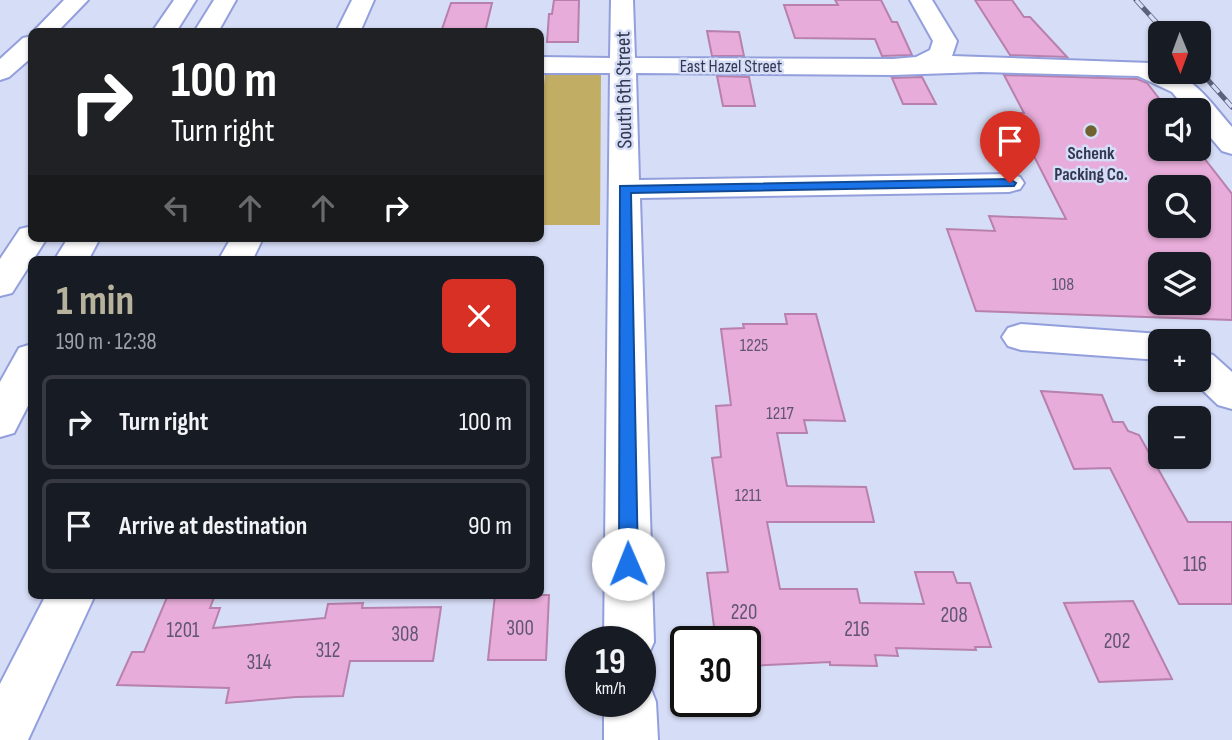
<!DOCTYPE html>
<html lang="en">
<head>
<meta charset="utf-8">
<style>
	:root { --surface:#171b24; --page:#242831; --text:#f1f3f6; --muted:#9ea1a6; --line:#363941; --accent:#b7b29c }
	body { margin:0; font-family:"Sofia Sans Condensed",sans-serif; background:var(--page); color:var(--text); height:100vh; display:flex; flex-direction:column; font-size:26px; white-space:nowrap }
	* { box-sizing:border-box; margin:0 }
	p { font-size:23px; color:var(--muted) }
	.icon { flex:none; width:38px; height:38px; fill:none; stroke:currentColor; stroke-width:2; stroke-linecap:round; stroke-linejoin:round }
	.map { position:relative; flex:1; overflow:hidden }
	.drawer { position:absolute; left:28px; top:256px; width:516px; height:343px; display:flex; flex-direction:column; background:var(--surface); border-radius:10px; box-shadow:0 2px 5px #0004 }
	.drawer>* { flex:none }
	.hud { position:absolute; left:28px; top:28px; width:516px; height:214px; border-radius:10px; box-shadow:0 2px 5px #0004; background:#202124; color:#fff; overflow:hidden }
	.needle { width:46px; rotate:179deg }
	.fabs { position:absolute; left:1148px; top:21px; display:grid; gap:14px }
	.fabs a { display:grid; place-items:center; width:63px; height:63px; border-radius:10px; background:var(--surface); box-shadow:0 2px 5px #0004; font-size:35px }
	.speed { position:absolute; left:565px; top:626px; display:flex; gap:14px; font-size:35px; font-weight:700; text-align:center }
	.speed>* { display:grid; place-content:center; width:91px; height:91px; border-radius:50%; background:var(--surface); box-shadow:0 2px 5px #0004; line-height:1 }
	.speed small { font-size:18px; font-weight:400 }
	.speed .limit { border:4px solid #111; border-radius:10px; background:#fff; color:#111 }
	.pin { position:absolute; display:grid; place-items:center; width:60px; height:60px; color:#fff; margin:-72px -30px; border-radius:50% 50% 50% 0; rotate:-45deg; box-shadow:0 0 7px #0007 }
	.pin .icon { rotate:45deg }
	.me { position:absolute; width:77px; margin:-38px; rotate:359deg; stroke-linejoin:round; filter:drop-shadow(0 0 5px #0008) }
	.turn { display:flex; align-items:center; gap:24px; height:147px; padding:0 28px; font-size:32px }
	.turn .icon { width:91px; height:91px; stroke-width:2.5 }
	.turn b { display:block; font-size:49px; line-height:60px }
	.lanes { display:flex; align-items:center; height:66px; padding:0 28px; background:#0003; justify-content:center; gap:35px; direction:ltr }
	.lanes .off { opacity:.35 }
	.round { display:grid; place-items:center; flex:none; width:74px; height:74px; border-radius:10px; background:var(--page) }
	.head { display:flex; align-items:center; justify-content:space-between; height:119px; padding:0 28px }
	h1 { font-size:42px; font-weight:700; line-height:52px; color:var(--accent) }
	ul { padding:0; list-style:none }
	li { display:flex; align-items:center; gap:21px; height:94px; margin:0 14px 10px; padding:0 14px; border:4px solid var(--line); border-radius:10px }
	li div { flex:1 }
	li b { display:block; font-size:26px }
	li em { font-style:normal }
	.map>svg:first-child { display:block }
	.green { fill:#c1ad63 }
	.building { fill:#e7acd9; stroke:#b880ac; stroke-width:2; fill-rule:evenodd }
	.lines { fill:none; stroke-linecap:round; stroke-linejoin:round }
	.minor-casing { stroke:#929fdc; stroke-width:4 }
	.highway-casing { stroke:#929fdc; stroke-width:4 }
	.minor { fill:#fff; fill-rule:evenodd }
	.highway { fill:#fff; fill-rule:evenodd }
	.rail-casing { stroke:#5c627b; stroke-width:5 }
	.rail { stroke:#d6ddf6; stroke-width:3.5; stroke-dasharray:10; stroke-linecap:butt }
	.route { fill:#1a73e8; stroke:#114b97; stroke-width:2 }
	.poi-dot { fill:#70622f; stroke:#d6ddf6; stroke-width:2.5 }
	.labels { text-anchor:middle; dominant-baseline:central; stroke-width:5; stroke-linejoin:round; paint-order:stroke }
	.far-street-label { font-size:18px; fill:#323851; stroke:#d6ddf6 }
	.far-poi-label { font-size:18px; font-weight:bold; fill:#323851; stroke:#d6ddf6 }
	.number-label { font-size:18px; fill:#5f5573 }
	.street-label { font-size:21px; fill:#323851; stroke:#d6ddf6 }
	.near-number-label { font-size:21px; fill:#5f5573 }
</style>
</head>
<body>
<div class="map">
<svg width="1232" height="740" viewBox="0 0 1232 740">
	<rect width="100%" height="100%" fill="#d6ddf6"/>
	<!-- green -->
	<path class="green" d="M545,75H601L600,225H541V115Z"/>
	<!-- building -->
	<path class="building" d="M554,0H579L578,42H547L549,14H552Z
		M835,0H881L892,22H897L912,55L882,56L875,39L795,38L784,5H838Z
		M975,0H1012L1024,17H1030L1067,57L1010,55Z
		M451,3H492L485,32H441Z
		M707,31L739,32L744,56H712Z
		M1004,75L1137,79L1147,83L1168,110H1160V149H1197L1232,194V320L976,311L947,229L995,231L989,216L1066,219L1012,113H1024ZM1160,187H1199V226H1160ZM1160,264H1199V303H1160Z
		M717,76L749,77L755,106H723Z
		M922,77L936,104H903L892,78Z
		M785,314H816L845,421L804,420L807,433H777L787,486L866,487L874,522H767L780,589H857L860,603L924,604L915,572H953L957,583H970L991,647H975L976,650L896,648L898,656L875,655L877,666L830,665V662L746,666V642H716L707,573L728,572L712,458L721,457L716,406L731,405L721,329L744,328L743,324H787Z
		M1041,391L1102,395L1113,422H1123L1128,431L1139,435L1188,522H1232V604H1179L1110,468L1074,469Z
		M168,595H215L210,608H220L213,628L325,618L328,604L363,603L362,608L441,607L433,661H350L343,696L296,697L226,703L229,688L117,685L132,652H144Z
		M495,595H549L546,660H488Z
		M1133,601L1172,679L1099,682L1064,603Z"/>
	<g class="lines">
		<defs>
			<path id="minor" d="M64,0H88L57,32L32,33Z
				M352,0H374L360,32H336Z
				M611,0H633L635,58L893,59L916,57L930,50L933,41L910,0H932L957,41L952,56L1150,63L1160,66V72C1193,72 1212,105 1232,127V154L1222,151L1199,124V110H1187L1172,92L1138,76L981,72L893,75L636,73L639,180L1009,174L1020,177L1024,183L1020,189L1009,192L640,198L654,642L647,658L640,661V642H604L610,73H541V57L610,58Z
				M32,36V57L9,77L0,80V59L23,38Z
				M231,238H263L253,259H219Z
				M1021,324L1160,334L1173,338L1175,341H1160V360L1021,350L1008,346L1002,337L1008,328Z
				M1199,351L1213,355L1232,372V409L1218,405L1192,380H1199Z
				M46,595H95L28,740H0V684Z
				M640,681L649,684L656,702L658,740H604V702H640Z"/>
			<path id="highway" d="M174,0H196L176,32H152Z
				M214,0H236L218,32H194Z
				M32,226V238H47L12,293L0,296V259L20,229Z
				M68,238H100L89,259H55Z
				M32,344V398L14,433L0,437V382L19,348Z"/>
		</defs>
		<!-- minor casing -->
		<use href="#minor" class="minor-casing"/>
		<!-- highway casing -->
		<use href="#highway" class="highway-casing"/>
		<!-- minor -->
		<use href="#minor" class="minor"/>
		<!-- highway -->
		<use href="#highway" class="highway"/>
		<defs>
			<path id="rail" d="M1136,0L1166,33
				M1199,70L1232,107"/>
		</defs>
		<!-- rail casing -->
		<use href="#rail" class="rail-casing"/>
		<!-- rail -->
		<use href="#rail" class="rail"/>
	</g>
	<!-- route -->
	<path class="route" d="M1010,179L1016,183L1014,186L631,193L638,564L635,570L628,572L622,570L619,564L620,186Z"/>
	<!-- markers -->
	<circle class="poi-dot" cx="1091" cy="131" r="7"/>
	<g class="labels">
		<!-- far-street labels -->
		<g class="far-street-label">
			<text x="731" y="66">East Hazel Street</text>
		</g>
		<!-- far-poi labels -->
		<g class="far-poi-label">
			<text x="1091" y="153">Schenk<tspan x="1091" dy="21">Packing Co.</tspan></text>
		</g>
		<!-- number labels -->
		<g class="number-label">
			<text x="1063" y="284">108</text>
			<text x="754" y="345">1225</text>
			<text x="780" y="413">1217</text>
			<text x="748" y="495">1211</text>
		</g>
		<!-- street labels -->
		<g class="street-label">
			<text transform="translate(624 90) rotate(-91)">South 6th Street</text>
		</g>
		<!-- near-number labels -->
		<g class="near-number-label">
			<text x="1195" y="564">116</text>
			<text x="744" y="612">220</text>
			<text x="954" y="615">208</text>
			<text x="520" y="628">300</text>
			<text x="857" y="629">216</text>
			<text x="183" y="630">1201</text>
			<text x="405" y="634">308</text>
			<text x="1117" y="641">202</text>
			<text x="328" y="650">312</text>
			<text x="259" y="662">314</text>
		</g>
	</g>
</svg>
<div class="fabs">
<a><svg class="needle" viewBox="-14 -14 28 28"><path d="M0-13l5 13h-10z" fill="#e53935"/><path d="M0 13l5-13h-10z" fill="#9ea1a6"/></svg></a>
<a><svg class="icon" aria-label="sound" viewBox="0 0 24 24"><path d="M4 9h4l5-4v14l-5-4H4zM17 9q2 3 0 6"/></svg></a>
<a><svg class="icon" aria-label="search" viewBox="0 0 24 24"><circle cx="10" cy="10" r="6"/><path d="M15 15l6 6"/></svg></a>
<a><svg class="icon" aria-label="layers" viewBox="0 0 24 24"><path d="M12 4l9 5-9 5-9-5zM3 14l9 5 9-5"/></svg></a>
<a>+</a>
<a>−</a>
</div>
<div class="speed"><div>19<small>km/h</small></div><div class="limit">30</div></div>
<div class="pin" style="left:1010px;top:183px;background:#d93025"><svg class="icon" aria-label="arrive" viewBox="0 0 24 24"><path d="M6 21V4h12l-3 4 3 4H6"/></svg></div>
<svg class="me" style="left:628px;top:564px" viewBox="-20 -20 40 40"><circle r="19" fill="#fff"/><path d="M0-13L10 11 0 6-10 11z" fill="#1a73e8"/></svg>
<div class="hud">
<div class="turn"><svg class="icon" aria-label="right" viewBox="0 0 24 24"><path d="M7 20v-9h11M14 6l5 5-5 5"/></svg><div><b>100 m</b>Turn right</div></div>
<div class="lanes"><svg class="icon off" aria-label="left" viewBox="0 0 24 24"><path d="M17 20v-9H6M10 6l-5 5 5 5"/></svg><svg class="icon off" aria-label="ahead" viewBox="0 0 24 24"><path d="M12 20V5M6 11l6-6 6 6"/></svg><svg class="icon off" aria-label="ahead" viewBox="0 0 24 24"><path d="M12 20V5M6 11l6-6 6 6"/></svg><svg class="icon" aria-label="right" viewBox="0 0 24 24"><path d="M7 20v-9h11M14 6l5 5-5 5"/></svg></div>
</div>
<section class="drawer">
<div class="head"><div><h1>1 min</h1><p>190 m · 12:38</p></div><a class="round" style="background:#d93025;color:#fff"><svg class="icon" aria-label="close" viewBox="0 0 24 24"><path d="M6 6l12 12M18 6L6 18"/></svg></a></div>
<ul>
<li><svg class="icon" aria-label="right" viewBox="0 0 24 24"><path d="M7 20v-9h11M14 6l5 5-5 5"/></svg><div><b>Turn right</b></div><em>100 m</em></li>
<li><svg class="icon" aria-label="arrive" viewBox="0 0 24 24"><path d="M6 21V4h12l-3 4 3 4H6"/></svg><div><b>Arrive at destination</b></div><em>90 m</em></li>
</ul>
</section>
</div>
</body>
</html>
